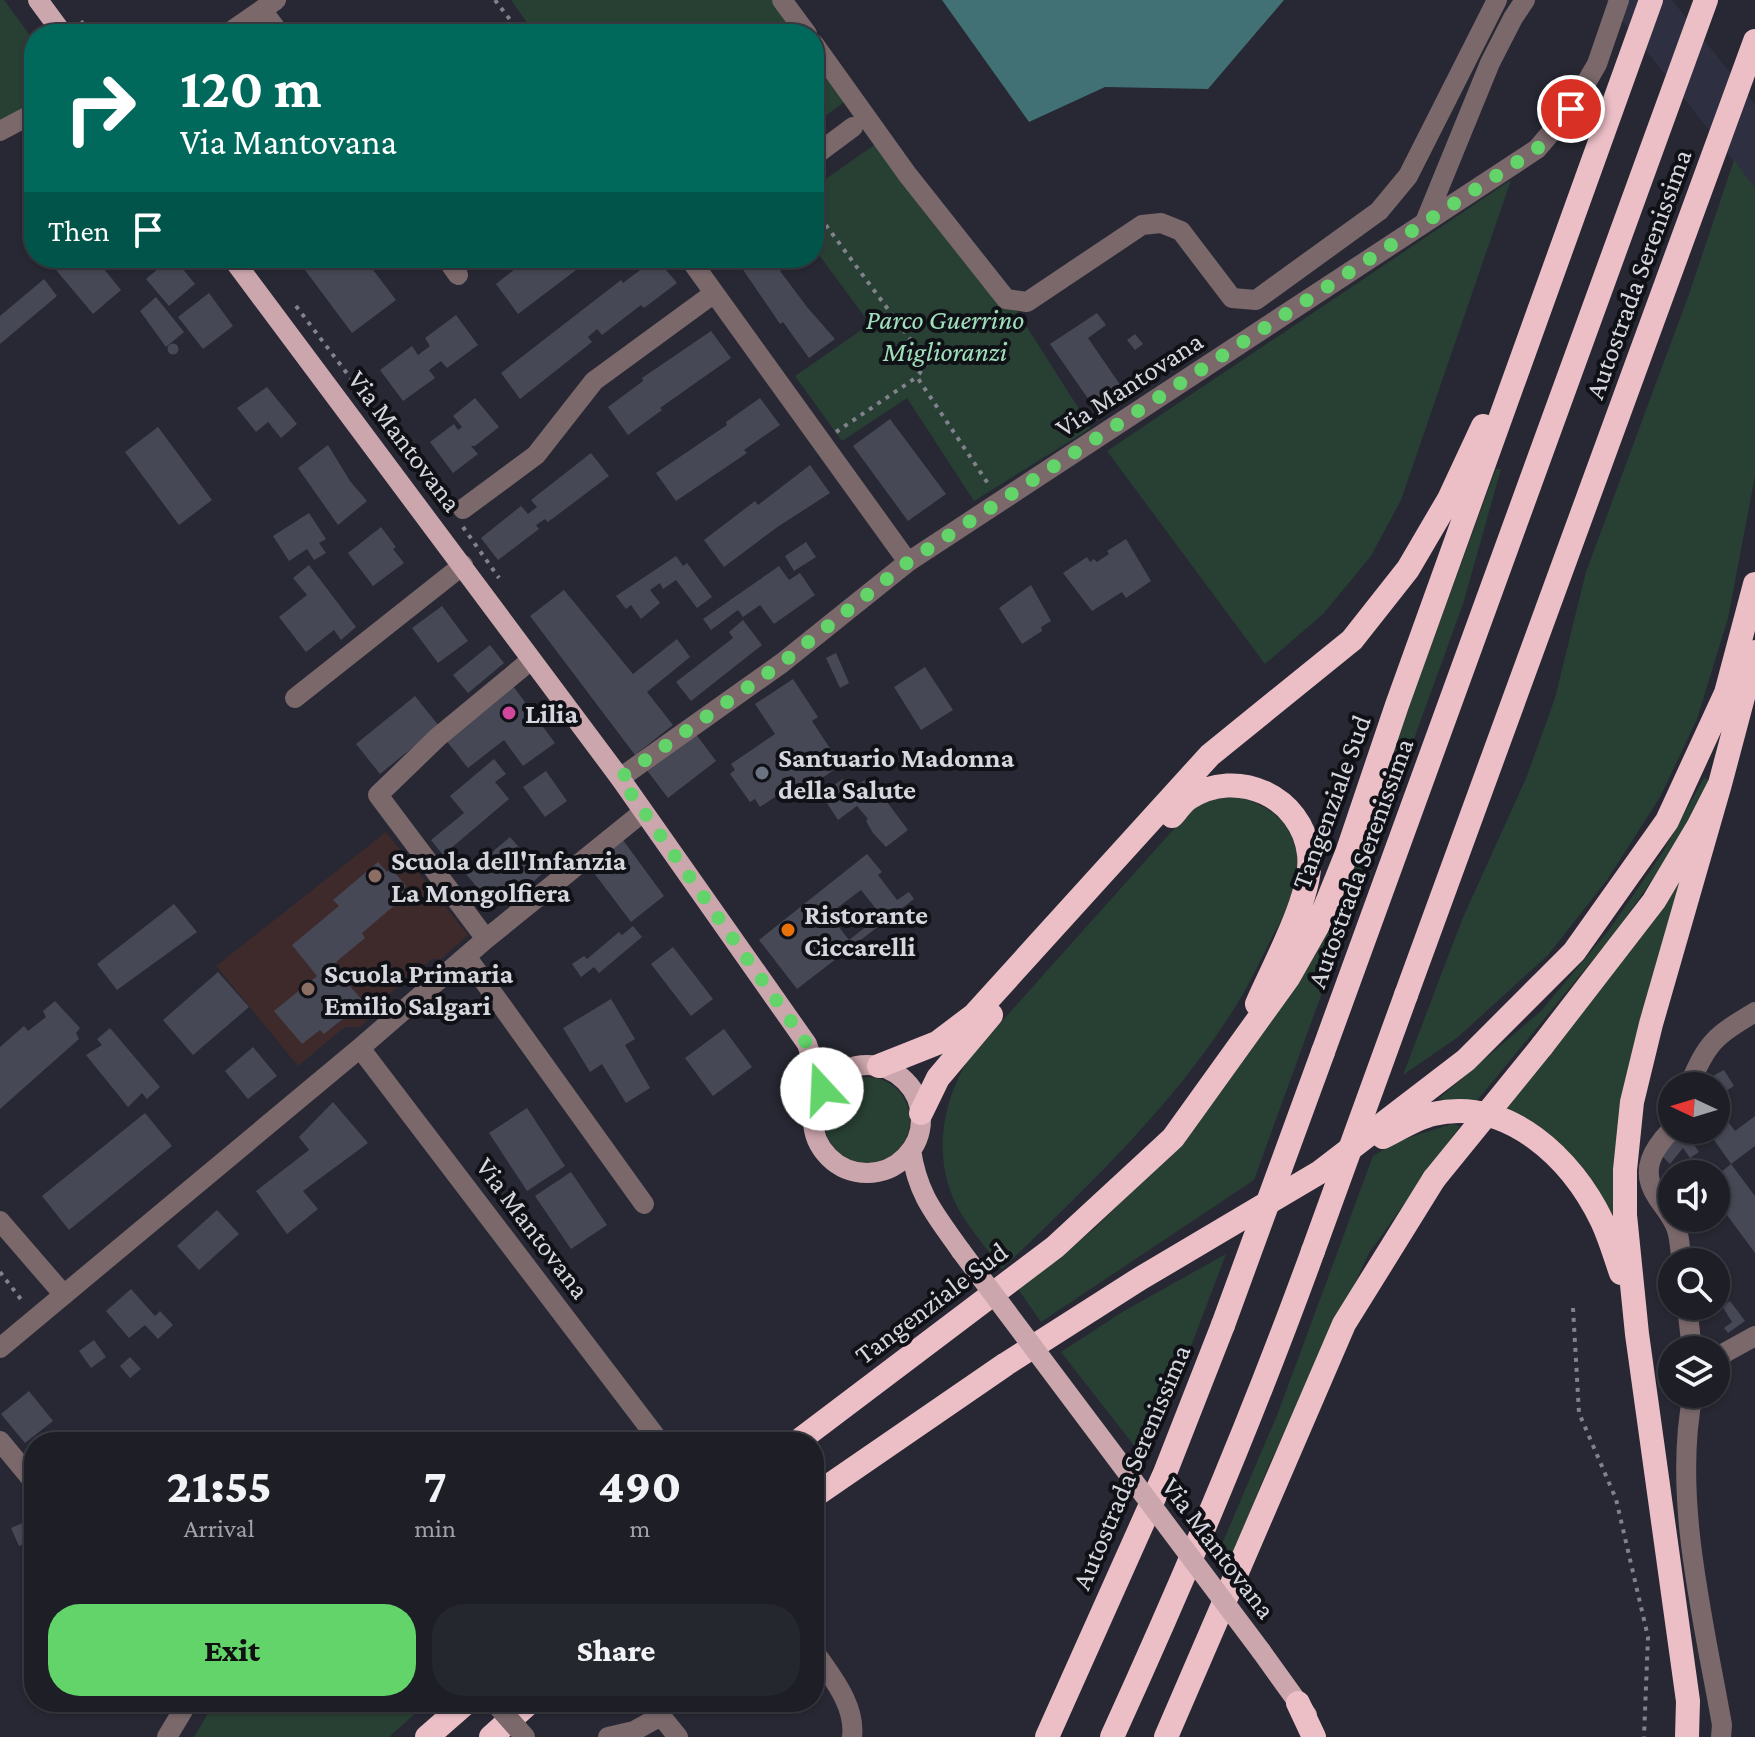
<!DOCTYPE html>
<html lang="en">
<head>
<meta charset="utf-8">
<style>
	:root { --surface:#1d1e26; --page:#25272e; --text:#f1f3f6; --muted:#a0a2a7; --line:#3b3c43; --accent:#62d469 }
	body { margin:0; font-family:"Crimson Pro",serif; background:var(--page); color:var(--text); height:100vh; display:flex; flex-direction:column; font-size:30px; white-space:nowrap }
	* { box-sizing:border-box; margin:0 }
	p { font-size:26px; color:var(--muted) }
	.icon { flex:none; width:44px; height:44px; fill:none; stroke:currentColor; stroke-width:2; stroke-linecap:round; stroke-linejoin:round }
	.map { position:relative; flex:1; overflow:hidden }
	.sheet { position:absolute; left:24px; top:1432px; width:800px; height:280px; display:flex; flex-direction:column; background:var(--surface); border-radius:32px; box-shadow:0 2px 6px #0004,0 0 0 2px var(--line) }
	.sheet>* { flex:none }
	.hud { position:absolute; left:24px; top:24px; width:800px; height:244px; border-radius:32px; box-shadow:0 2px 6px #0004,0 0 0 2px var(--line); background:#00695c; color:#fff; overflow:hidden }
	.needle { width:52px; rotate:274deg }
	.tools { position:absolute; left:1658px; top:1072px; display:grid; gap:16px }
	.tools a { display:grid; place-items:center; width:72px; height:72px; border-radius:50%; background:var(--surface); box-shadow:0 2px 6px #0004,0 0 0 2px var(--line); font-size:40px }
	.pin { position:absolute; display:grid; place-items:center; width:68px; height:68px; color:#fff; margin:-34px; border:4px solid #fff; border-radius:50%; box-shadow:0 2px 8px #0007 }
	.me { position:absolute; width:88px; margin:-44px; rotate:340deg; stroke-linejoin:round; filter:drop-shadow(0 0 6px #0008) }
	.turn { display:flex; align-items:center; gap:28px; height:168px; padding:0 24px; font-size:36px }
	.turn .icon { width:104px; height:104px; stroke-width:2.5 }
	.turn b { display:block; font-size:56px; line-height:68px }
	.then { display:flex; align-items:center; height:76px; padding:0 24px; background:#0003; gap:16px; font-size:30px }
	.eta { display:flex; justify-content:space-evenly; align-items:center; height:136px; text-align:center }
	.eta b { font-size:48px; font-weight:800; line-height:56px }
	.cta { display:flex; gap:16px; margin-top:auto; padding:16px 24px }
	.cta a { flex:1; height:92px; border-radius:32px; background:var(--accent); color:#111; font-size:32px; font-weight:800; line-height:92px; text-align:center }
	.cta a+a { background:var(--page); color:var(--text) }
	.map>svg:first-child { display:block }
	.built { fill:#2e2f40 }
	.education { fill:#3e2a2b }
	.green { fill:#284033 }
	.water { fill:#417175 }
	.building { fill:#474855; fill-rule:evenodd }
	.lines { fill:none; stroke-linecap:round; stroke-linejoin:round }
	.path { stroke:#81828b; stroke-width:4; stroke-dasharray:4 6; stroke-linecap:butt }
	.minor { stroke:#7a686b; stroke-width:20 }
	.major { stroke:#cba6ad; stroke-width:20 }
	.highway { stroke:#ecbfc7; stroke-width:24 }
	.minor-bridge { stroke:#7a686b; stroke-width:20 }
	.major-bridge { stroke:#cba6ad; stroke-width:20 }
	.highway-bridge { stroke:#ecbfc7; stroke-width:24 }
	.route { stroke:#62d469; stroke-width:14; stroke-dasharray:0 25.2 }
	.hotel-dot { fill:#d1479c; stroke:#101116; stroke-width:3 }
	.worship-dot { fill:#6b7280; stroke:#101116; stroke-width:3 }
	.education-dot { fill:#8d6e63; stroke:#101116; stroke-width:3 }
	.food-dot { fill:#e8710a; stroke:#101116; stroke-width:3 }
	.labels { text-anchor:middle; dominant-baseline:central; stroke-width:8; stroke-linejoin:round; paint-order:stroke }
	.street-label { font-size:28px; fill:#d5d6de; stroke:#101116 }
	.park-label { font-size:28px; font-style:italic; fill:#a1e0bc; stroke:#101116 }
	.poi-label { font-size:28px; font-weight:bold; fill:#d5d6de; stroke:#101116; text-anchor:start }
</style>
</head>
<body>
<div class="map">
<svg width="1755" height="1737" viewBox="0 0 1755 1737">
	<rect width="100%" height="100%" fill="#272833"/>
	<!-- built -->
	<path class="built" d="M1606,0H1672L1751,99L1755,105V188Z"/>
	<!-- education -->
	<path class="education" d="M386,832L468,935L441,959H432L387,996L390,1000L360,1027H345L298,1066L216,966Z"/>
	<!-- green -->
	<path class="green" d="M0,0H4L34,41V110L0,129Z
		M511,0H782L807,34H535Z
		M814,43L854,95L814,124Z
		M883,139L1008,297L1091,428L974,501L907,398L842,441L795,376L870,324L814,248V187Z
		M1734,160L1755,188V476L1728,618L1697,719L1660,797L1607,880L1548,955L1458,1037L1403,1075L1462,920L1527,776L1555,698L1586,572L1688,297Z
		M1511,180L1401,500L1371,556L1323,614L1265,664L1107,451Z
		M1496,469H1501L1463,604L1254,1180L1041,1322L1018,1289L1093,1230L1152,1172L1368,817Z
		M1704,778L1709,780L1667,859L1614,934L1475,1103L1438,1099L1541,1011L1609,930L1661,855Z
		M1241,797C1274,809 1292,822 1298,860C1303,886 1283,917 1271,939C1262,957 1253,976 1243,994C1181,1099 1089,1185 1002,1269C989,1251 974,1234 962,1215C931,1165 940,1104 970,1057L1190,811L1211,799Z
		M1682,871L1616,1219C1581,1165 1563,1139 1505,1107Z
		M824 1120a43 43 0 1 1 86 0a43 43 0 1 1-86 0Z
		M1452,1124L1460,1126L1369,1253L1268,1467L1227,1571L1216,1558L1278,1413L1373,1156L1398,1141Z
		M1226,1254L1147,1462L1061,1352L1124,1311Z
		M215,1702H428L389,1737H194Z"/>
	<!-- water -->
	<path class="water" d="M942,0H1284L1208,89L1105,87L1029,122Z"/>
	<!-- building -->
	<path class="building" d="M46,258H95L121,290L93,314Z
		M171,258H174L195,284L169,306L146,279Z
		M296,258H364L396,300L352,333Z
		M539,258H592L518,314L496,284L524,262L528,266Z
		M656,258L677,283L644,308L641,305L602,335L597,329L588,337L592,342L520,399L501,373L621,280L623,283Z
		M735,258H775L783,269L780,271L807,307L835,339L809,358L783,322L780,324Z
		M44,279L57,296L0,344V316Z
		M209,293L233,326L203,349L178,317Z
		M156,297L184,332L166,347L140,311Z
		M1097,313L1106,325L1088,338L1125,392L1096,410L1050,344Z
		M456,315L478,345L447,368L441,361L429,370L435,378L403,401L380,370L412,346L418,355L430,346L425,338Z
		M711,331L731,358L660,408L662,410L628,435L608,407L643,381L642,378Z
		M1135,334L1143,344L1135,350L1127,340Z
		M167.5 349a5.5 5.5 0 1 1 11 0a5.5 5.5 0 1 1-11 0Z
		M267,387L297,424L281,438L268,422L256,432L237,408Z
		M475,398L499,427L475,446H471L478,454L453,473L430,442L454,424L458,430L462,427L453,416Z
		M760,398L780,425L744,450L747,453L676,501L656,473L727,425L726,422Z
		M890,419L946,494L908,521L853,446Z
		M158,427L212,500L179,525L125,452Z
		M328,445L350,481L367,501L338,525L298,468Z
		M591,453L609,476L548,522L545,519L536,525L539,529L498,560L481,538L521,506L528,514L537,507L531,500Z
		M810,465L830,493L776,528L724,567L704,540L755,501L758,505Z
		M309,513L326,539L319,543L326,553L314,560L307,549L289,561L273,536Z
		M381,527L396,547L393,549L404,563L373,586L348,553Z
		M1126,539L1151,581L1126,598L1122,592L1092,611L1063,573L1087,557L1090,562L1094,559L1097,562L1109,554L1107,551Z
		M806,542L816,557L794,571L785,556Z
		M676,556L683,566L687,563L712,597L697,608L676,580L663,589L660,583L650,590L660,603L641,619L631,605L626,609L616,596Z
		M309,565L356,627L341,640L334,630L306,652L279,617L307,595L293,578Z
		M779,566L789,580L800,573L815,595L774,624L760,605L743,617L738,610L711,630L703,619Z
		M1031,585L1051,621L1041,627L1042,631L1022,644L999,608Z
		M564,590L633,674L677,639L690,657L647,692L673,725L635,755L530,616Z
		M442,606L468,641L438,663L412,628Z
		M743,620L762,645L691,701L676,682L733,638L729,632Z
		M490,645L504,663L468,693L453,675Z
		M836,653L849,683L840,688L826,658Z
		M925,667L953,710L921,730L894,687Z
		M793,679L818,717L812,721L841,765L787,802L781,793L760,807L755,799L750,802L730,774L735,770L731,764L775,734L755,704Z
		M513,686L555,743L523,766L504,740L468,768L445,739Z
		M415,696L439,726L380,774L356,744Z
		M695,733L716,761L668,798L646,769Z
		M494,759L506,774L495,782L509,799L443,855L431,840L464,813L450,796Z
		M546,771L567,801L545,817L523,787Z
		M869,778L908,830L886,847L873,833L866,821L868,819L857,806L838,820L821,794L843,779L849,789Z
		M510,837L542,874L512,900L506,893L492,905L466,874Z
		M623,840L664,896L631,922L588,865Z
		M867,854L882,872L878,875L897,900L909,892L914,899L797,989L759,940ZM861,890L881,915L849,940L829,914Z
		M378,862L387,872L391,868L406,886L403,889L408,894L362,933L365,938L336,962L352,982L349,985L364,1002L324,1034L320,1030L302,1044L274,1011L317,976L292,945L339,906L333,900Z
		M174,904L197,932L117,990L97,964Z
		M633,926L642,937L599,973L594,967L581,977L572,964L584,956L587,959L619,932L622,935Z
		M673,947L713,999L691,1016L651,964Z
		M218,972L249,1007L193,1055L163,1020Z
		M611,999L635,1039L625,1045L650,1088L626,1103L602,1064L590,1072L563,1028Z
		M55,1001L80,1028L76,1033L79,1039L0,1109V1047L24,1026L28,1031L46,1017L43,1011Z
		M110,1028L160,1087L147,1099L142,1093L128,1107L86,1055L102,1045L97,1039Z
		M724,1029L752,1067L713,1096L685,1058Z
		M253,1047L277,1076L248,1099L225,1071Z
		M1724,1070L1734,1086L1721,1094L1711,1077Z
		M333,1102L368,1143L303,1191L318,1209L287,1234L256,1191L309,1150L299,1137Z
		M527,1108L565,1166L527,1191L489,1133Z
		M145,1113L172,1146L69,1230L42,1196Z
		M1723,1115L1735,1131L1755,1116V1146L1731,1164L1707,1130H1716V1120Z
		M1684,1131L1699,1152L1690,1158L1683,1148L1670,1164L1661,1155Z
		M1713,1164L1720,1173L1731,1164L1755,1196V1253L1716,1200V1174H1701Z
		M571,1172L607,1225L571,1249L535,1196Z
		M217,1210L239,1234L199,1270L177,1246Z
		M131,1289L155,1316L160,1311L173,1325L158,1339L145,1325L129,1338L106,1311Z
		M1730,1301L1745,1321L1728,1333L1724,1328L1732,1322L1722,1306Z
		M94,1340L106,1357L91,1368L79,1351Z
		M130,1357L141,1369L130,1378L120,1366Z
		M29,1391L53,1421L25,1443L1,1414Z
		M66,1430L76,1442H50Z
		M34,1518V1539L19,1546L11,1528Z"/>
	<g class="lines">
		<!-- path -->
		<path class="path" d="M495,0L521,34
			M81,21L91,34
			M198,34L209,26
			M814,209L924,358L926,364L917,377L989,485
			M296,306L445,503
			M836,432L917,377
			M463,527L499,578
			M0,1272L23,1302
			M1573,1308L1579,1413L1616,1499L1648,1637L1644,1737"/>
		<!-- minor -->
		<path class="minor" d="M782,0L807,34
			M262,10L280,34
			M227,34L276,0
			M814,44L907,174L1006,299L1027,302L1142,225L1161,223L1181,231L1232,298L1256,300L1379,211L1408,176L1497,0
			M0,131L34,113
			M814,156L853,127
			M1425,222L1490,63L1513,18L1525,0
			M446,258L458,275
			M689,258L908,562
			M463,509L536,455L594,381L713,294
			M295,698L463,565
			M620,778L782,663L908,562L1537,149L1571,109L1597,64L1619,0
			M486,939L378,795L438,737L531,660
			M466,956L644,1204
			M360,1048L660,1442
			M1689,1086C1707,1042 1715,1036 1755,1012
			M1672,1129C1653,1149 1639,1170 1657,1197C1664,1208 1673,1217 1677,1230C1680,1240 1680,1252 1682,1262
			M0,1221L64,1295
			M1687,1306L1692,1350
			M0,1348L360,1048L486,939L643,812
			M1716,1361L1726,1352L1755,1336
			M1693,1394C1672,1497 1704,1622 1722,1725L1721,1737
			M0,1441L34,1482
			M814,1651C831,1676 856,1705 852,1737
			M167,1737L188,1702
			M608,1737L634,1731L661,1716L678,1737"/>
		<!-- major -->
		<path class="major" d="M38,0L63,34
			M232,258L620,778L807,1044L822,1089
			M813 1119a54 54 0 1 1 108 0a54 54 0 1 1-108 0Z
			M911,1150C918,1196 935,1214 961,1251
			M1261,1651L1307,1715"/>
		<!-- highway -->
		<path class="highway" d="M1172,816C1177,811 1182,802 1189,798C1237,767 1302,796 1309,854C1314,894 1273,966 1257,1004
			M1406,995L1755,41
			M1542,1046L1654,901L1698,827L1720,784L1755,652
			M1323,1052L1706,0
			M879,1066L937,1043L974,1015L1210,755L1352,640L1408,569L1449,499L1483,426
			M921,1113L938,1078L991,1015
			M1383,1137C1399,1129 1416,1118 1433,1114C1509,1097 1572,1159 1602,1221C1610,1238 1615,1256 1621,1273
			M797,1442L1055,1247L1173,1138L1288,978L1318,925L1347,853L1397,705L1651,0
			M814,1496L1006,1364L1141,1278L1320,1172L1466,1060L1574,952L1667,821L1726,693L1755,584
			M1298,1703L1314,1737
			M427,1737L467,1702
			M491,1737L530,1702
			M1047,1737L1165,1473L1223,1325
			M1112,1737C1185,1577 1253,1416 1313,1251
			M1166,1737L1344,1324L1434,1179
			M1687,1737L1688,1701L1637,1334L1625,1215V1170L1632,1102L1651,1024L1720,784"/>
		<!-- minor-bridge -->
		<path class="minor-bridge" d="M494,1702L525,1737"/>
		<!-- major-bridge -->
		<path class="major-bridge" d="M961,1251L1261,1651"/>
		<!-- highway-bridge -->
		<path class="highway-bridge" d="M1434,1179L1542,1046
			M1313,1251L1406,995
			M1223,1325L1323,1052"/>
	</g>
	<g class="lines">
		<!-- route -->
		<path class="route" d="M822,1089L807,1044L620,778L782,663L908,562L1537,149L1571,109"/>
	</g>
	<!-- markers -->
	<circle class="hotel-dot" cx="509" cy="713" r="8"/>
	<circle class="worship-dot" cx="762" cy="773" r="8"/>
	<g class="education-dot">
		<circle cx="375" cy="876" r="8"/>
		<circle cx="308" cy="989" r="8"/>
	</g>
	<circle class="food-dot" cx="788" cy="930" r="8"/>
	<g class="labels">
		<!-- street labels -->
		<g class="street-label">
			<text transform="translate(1638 274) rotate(-70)">Autostrada Serenissima</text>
			<text transform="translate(1129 384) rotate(-33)">Via Mantovana</text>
			<text transform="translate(405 441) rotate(53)">Via Mantovana</text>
			<text transform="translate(1331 802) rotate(-70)">Tangenziale Sud</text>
			<text transform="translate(1360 863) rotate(-70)">Autostrada Serenissima</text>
			<text transform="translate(533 1228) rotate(53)">Via Mantovana</text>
			<text transform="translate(931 1303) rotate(-37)">Tangenziale Sud</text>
			<text transform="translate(1131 1467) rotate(-67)">Autostrada Serenissima</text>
			<text transform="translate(1219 1548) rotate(53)">Via Mantovana</text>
		</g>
		<!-- park labels -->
		<g class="park-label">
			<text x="945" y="319">Parco Guerrino<tspan x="945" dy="32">Miglioranzi</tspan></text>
		</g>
		<!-- poi labels -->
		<g class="poi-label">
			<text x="525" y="713">Lilia</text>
			<text x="778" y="757">Santuario Madonna<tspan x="778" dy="32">della Salute</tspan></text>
			<text x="391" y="860">Scuola dell'Infanzia<tspan x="391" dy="32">La Mongolfiera</tspan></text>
			<text x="804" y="914">Ristorante<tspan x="804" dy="32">Ciccarelli</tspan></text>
			<text x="324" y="973">Scuola Primaria<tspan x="324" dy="32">Emilio Salgari</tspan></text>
		</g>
	</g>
</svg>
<div class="tools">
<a><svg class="needle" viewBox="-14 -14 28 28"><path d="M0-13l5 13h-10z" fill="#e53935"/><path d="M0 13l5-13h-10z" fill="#a0a2a7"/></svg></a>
<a><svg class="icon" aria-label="sound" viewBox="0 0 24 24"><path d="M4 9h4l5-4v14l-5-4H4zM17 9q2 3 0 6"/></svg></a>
<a><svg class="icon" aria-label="search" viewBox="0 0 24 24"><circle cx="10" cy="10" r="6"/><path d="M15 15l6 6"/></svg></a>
<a><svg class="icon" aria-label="layers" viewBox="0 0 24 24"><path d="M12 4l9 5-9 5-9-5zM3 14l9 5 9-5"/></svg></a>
</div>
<div class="pin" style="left:1571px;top:109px;background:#d93025"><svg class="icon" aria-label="arrive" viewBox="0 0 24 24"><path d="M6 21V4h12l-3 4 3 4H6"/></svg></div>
<svg class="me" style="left:822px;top:1089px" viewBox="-20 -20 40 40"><circle r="19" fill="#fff"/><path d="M0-13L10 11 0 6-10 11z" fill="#62d469"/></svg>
<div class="hud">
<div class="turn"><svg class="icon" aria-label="right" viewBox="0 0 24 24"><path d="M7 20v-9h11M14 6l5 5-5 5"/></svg><div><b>120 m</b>Via Mantovana</div></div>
<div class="then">Then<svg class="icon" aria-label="arrive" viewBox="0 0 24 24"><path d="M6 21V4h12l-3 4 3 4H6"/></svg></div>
</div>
<section class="sheet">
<div class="eta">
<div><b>21:55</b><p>Arrival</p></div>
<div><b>7</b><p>min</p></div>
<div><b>490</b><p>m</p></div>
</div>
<div class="cta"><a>Exit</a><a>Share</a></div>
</section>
</div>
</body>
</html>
